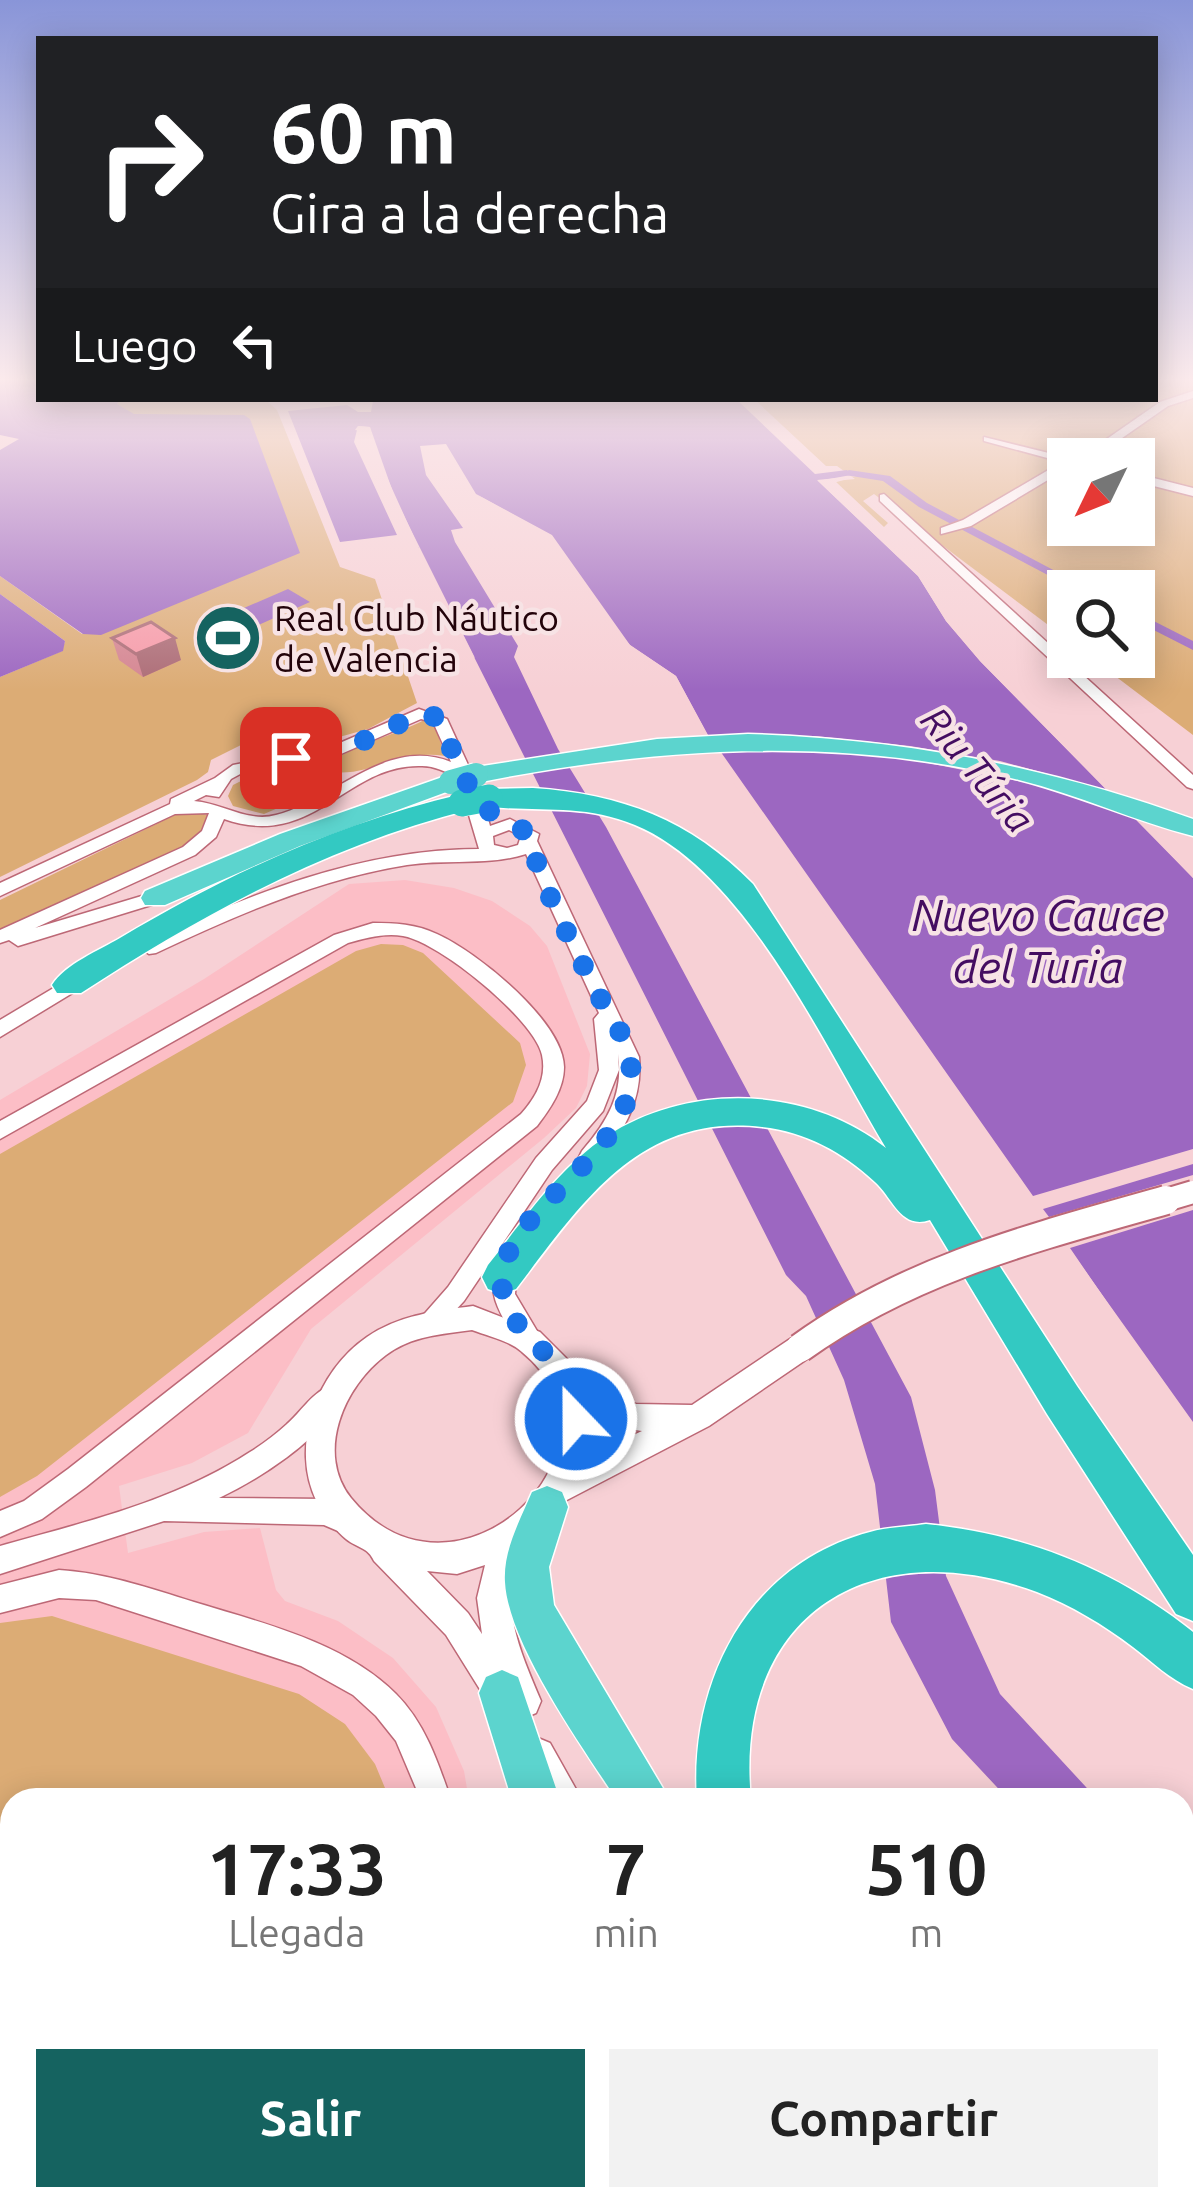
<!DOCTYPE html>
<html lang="es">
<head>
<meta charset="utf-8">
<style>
	:root { --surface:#fff; --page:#f2f2f2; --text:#222; --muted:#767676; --accent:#156360 }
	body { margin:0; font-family:Ubuntu,sans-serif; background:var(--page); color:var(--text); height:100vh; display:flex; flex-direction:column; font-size:45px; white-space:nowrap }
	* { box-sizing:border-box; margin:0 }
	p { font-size:39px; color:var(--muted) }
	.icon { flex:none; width:66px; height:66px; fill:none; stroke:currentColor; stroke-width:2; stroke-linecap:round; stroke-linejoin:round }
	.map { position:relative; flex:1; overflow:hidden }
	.drawer { position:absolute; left:0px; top:1788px; width:1194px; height:423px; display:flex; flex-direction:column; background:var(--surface); border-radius:36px 36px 0 0; box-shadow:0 6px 30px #0003 }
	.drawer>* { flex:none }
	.hud { position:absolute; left:36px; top:36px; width:1122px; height:366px; border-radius:0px; box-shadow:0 6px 30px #0003; background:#202124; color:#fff; overflow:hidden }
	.needle { width:78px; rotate:227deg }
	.tools { position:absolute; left:1047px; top:438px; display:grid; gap:24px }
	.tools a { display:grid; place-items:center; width:108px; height:108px; border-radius:0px; background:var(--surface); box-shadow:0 6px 30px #0003; font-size:60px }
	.pin { position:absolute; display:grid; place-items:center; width:102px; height:102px; color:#fff; margin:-51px; border-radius:24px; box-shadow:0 6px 18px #0006 }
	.me { position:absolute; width:132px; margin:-66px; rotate:338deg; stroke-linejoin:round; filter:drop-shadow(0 0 9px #0008) }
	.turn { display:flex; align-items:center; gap:42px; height:252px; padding:0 36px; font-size:54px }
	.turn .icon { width:156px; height:156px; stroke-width:2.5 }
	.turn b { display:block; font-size:84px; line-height:102px }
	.then { display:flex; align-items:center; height:114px; padding:0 36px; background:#0003; gap:24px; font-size:45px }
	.eta { display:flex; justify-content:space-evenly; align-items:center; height:204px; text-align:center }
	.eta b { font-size:72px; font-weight:700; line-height:84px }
	.primary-button { display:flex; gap:24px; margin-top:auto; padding:24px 36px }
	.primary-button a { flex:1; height:138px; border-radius:0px; background:var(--accent); color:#fff; font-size:48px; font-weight:700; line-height:138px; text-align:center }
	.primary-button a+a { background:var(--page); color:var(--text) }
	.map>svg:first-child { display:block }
	.built { fill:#fcbec6 }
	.green { fill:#dcac75; fill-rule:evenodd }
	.water { fill:#9c67c1 }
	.pier { fill:#f7d0d5 }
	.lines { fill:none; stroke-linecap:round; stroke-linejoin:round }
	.stream { stroke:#9c67c1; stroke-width:9 }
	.canal { fill:#9c67c1; fill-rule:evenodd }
	.minor-casing { stroke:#bd6876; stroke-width:3 }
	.tertiary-casing { stroke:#bd6876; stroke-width:3 }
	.trunk-casing { stroke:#fff; stroke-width:3 }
	.motorway-casing { stroke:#fff; stroke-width:3 }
	.minor { fill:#fff; fill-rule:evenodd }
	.tertiary { fill:#fff; fill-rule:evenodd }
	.trunk { fill:#5cd4ce; fill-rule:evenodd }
	.motorway { fill:#33c9c2; fill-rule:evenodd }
	.tertiary-bridge-far1-casing { stroke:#bd6876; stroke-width:26; stroke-linecap:butt }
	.tertiary-bridge-casing { stroke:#bd6876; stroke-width:32; stroke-linecap:butt }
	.trunk-bridge-casing { stroke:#fff; stroke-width:26; stroke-linecap:butt }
	.motorway-bridge-casing { stroke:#fff; stroke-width:28; stroke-linecap:butt }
	.tertiary-bridge-far1 { stroke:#fff; stroke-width:22 }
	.tertiary-bridge { stroke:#fff; stroke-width:28 }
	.trunk-bridge { stroke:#5cd4ce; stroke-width:24 }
	.motorway-bridge { stroke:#33c9c2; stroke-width:27 }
	.wall { fill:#d48591 }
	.shaded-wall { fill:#ac6c76 }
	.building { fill:#f69ba9; stroke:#ac6c76; stroke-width:3 }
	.route { stroke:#1a73e8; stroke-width:21; stroke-dasharray:0 37.8 }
	.labels { text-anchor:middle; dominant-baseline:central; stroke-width:9; stroke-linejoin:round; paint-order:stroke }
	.far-poi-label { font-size:36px; fill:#22030a; stroke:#f7e3e5; text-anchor:start }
	.far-water-label { font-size:39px; font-style:italic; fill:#440d61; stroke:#f7e3e5 }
	.water-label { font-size:45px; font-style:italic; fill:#440d61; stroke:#f7e3e5 }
</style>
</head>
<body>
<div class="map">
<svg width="1193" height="2210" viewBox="0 0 1193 2210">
	<rect width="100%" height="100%" fill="#f7d0d5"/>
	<!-- built -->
	<path class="built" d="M405,880L454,888L492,901L530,926L547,946L590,1054L587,1086L576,1108L544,1138L311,1329L248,1433L192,1463L119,1486L128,1553L204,1532L260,1528L276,1590L285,1601L338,1621L393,1658L436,1707L464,1771L469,1800H12V2199H501L497,2210H0V1100L204,979L349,884Z"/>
	<!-- green -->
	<path class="green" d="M1155,380H1193V735L1090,657H1134V591H1068V640L874,494L863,501L888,523L884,527L835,481L855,479L837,466H826L754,399H1155ZM1068,459H1134V525H1068Z
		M121,399H265L277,410L340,567L375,579L417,703L368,729L282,753L253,739L211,760L208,772L197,780L0,877V677L62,651L65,641L0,594V576L82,634L299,552L249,418L133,414L117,404Z
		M424,720H433L445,756C397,748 364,782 323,770C342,747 395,736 424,720Z
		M263,770L296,775L303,784L299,799L264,814L233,806L228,796L233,785Z
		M183,811L208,815L199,839L187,848L0,931V900Z
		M403,945L423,953L520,1043L526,1065L513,1102L37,1476L0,1497V1154L356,951L381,944Z
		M52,1616L299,1694L345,1724L375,1764L390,1800H12V2199H379L377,2210H0V1623Z"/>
	<!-- water -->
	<path class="water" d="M0,380H39V399H121L117,404L134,414L244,415L250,419L300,553L101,635L83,634L0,576V450L19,439L0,435Z
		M363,399H736L815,474L847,470L851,475L818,481L918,576L946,621L980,661L1193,878V1422L835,920L707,734L676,676L630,645L552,535L476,494L446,444L420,446L426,475L463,528L451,530L455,542L518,646L514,657L558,749L606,827L911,1397L935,1490L946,1576L1000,1694L1098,1800H1009L952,1739L891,1622L875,1484L844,1380L806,1296L786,1275L419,548L375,451L370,427L358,426L354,442L397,535L340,542L288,411L347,405L358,412H371L373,401Z
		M288,589L310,602L236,635L214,621Z
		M0,594L65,641L63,651L0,677Z"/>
	<!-- pier -->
	<path class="pier" d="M358,426L370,427L395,498L475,658L465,651L419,561V548L407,535L369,451L366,432L355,430Z
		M857,476L830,484L922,572L951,617L985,657L1193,869V878L1129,811L1058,789L888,755L820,749L718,748L1033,1196L1193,1149V1164L1043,1209L1049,1217L1193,1175V1210L1070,1248L1193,1428L830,923L702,737L672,680L626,649L548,540L476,494L552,536L604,616L630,645L676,676L708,735L815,736L910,746L1000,761L1107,790L980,661L946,621L918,576L817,480Z"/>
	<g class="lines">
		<!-- stream -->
		<path class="stream" d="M508,2210L511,2199"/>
		<!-- canal -->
		<path class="canal" d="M849,470L890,476L927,503L1093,591H1078L919,507L883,481L845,475L844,473Z
			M1134,611L1193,641V650L1134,620Z"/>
		<defs>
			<path id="minor" d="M1193,391V398L1168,406L1092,459H1078L1160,402Z
				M984,437L1073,459H1068V468L971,526L941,534V528L963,520L1062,462L984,441Z
				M1134,473L1193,488V496L1134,481Z
				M884,494L1193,775V789L1187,787L880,501V495Z
				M419,709L447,719L481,793L490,826L510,819L539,834L537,841L639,1057C643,1100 624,1131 598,1163H582L579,1157L582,1151C607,1122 624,1094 618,1054L619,1070L603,1111L552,1170L464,1301L440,1327L431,1331L422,1327L419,1320L448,1287L536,1158L587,1101L599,1070L594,1019L599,1013L526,854C489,866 446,859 407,865C319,879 236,915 156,953L149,954L140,948L142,943C249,895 360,849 479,849L458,778C446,772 435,766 422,766C346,763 314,851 224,819L216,837L195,855L35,928L155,892L161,894L164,898L161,902L18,946L9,940L0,943V930L183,847L202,831L209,813L175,814L0,896V883L170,804L171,799L215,778L233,765L335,745ZM421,719L433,722L451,762C386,736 335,800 276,815C248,823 222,803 194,801L206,795L219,797L231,779L244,772L320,756L303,773L311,778L341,754ZM509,830L521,836L518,845L507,848L494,845L493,836Z
				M373,923C395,923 416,924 437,934C477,952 563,1021 564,1067C564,1089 550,1109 537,1126L86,1487L42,1519L0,1537V1511L24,1501L68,1469L521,1114C536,1097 547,1078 542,1055C534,1019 439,942 403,936C384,933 366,938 348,943L0,1139V1121L334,935Z
				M77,974L87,981L84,986L0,1037V1020Z
				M505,1256L513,1259L517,1266L515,1294L543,1341L540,1349L531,1352L522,1349C504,1319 483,1295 497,1259Z
				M328,1387L337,1391L341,1399C321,1440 259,1479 219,1498L325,1499L355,1512L358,1521L355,1530L345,1534L324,1525L164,1521L0,1574V1546C85,1522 175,1501 250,1452C263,1444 276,1434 287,1424C301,1412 311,1394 328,1387Z
				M59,1570C106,1573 149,1588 194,1602C262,1623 344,1642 396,1694C425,1723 438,1762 451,1800H421L396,1741L376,1716L353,1695L301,1666L96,1600L59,1598L0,1613V1585Z
				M408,2199H444L443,2210H407Z"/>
			<path id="tertiary" d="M473,1306L540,1332L591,1383L616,1399L636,1404L692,1405L790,1339L800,1335L810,1339L814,1348L810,1357L709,1426L565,1501C556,1517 545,1524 534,1538C491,1590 518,1646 541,1701L536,1713L524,1718L494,1712L446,1635L374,1561C368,1547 357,1548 346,1539C336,1531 323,1514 317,1502C289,1446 317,1371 367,1337C399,1315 436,1311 473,1306ZM472,1330C488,1336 510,1341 522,1352C640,1448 456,1626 351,1498C315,1453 344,1386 386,1355C411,1336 442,1334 472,1330ZM587,1413L622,1428L642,1431L584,1458ZM485,1565L477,1598L482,1634L468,1613L427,1571L457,1574Z
				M538,1738L550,1743L582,1800H544L521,1755L526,1743Z
				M751,2199H794L798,2210H756Z"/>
			<path id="trunk" d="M748,734C903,739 1047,766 1193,819V836C1134,821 1079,795 1019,780C840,735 655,747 476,783L463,775L476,767L657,739Z
				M451,774L464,782L460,787L300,846L165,905H145L141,898L145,891L280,834Z
				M547,1486L562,1492L568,1507L549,1567L554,1605L670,1800H617C583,1748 508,1643 505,1582C503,1551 520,1520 532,1492Z
				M502,1670L518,1677L560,1800H512L479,1693L486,1677Z
				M1193,1999V2115L1182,2120V2004Z
				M541,2199H599L596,2210H538Z
				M1039,2199H1103L1098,2210H1034Z"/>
			<path id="motorway" d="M533,788C622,794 690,820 753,884L1077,1386L1193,1555V1621L1176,1614L1047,1414L930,1220C901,1230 893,1198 875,1182C843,1152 806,1132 762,1127C639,1113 582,1203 516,1289L502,1294L488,1289L482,1277L488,1265C523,1221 559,1167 607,1136C690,1082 808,1086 886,1148C826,1048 745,870 635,825C583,804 543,812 490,807C479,806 481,805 475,798L489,789Z
				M462,794L472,797L476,803L472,809C329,845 204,913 81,993H57L52,985C65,964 100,950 120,938C229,873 339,823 462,794Z
				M926,1524C1025,1534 1114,1569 1193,1632V1689C1169,1679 1153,1662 1133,1647C1104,1625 1071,1605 1037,1592C869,1530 733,1616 751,1800H697C689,1682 748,1564 870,1532C887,1527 907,1527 926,1524Z"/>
		</defs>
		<!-- minor casing -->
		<use href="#minor" class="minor-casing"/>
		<!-- tertiary casing -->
		<use href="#tertiary" class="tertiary-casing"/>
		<!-- trunk casing -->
		<use href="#trunk" class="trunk-casing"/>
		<!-- motorway casing -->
		<use href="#motorway" class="motorway-casing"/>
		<!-- minor -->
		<use href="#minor" class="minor"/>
		<!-- tertiary -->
		<use href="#tertiary" class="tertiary"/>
		<!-- trunk -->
		<use href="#trunk" class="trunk"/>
		<!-- motorway -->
		<use href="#motorway" class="motorway"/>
		<defs>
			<path id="tertiary-bridge-far1" d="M1156,1203L1193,1192"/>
			<path id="tertiary-bridge" d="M800,1348C911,1268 1036,1237 1166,1200"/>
			<path id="trunk-bridge" d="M451,782L476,775"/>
			<path id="motorway-bridge" d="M462,803L489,798"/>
		</defs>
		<!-- tertiary-bridge-far1 casing -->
		<use href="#tertiary-bridge-far1" class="tertiary-bridge-far1-casing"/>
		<!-- tertiary-bridge casing -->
		<use href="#tertiary-bridge" class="tertiary-bridge-casing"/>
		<!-- trunk-bridge casing -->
		<use href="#trunk-bridge" class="trunk-bridge-casing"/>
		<!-- motorway-bridge casing -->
		<use href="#motorway-bridge" class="motorway-bridge-casing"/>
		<!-- tertiary-bridge-far1 -->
		<use href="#tertiary-bridge-far1" class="tertiary-bridge-far1"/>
		<!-- tertiary-bridge -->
		<use href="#tertiary-bridge" class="tertiary-bridge"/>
		<!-- trunk-bridge -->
		<use href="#trunk-bridge" class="trunk-bridge"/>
		<!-- motorway-bridge -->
		<use href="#motorway-bridge" class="motorway-bridge"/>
	</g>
	<!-- wall -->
	<path class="wall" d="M112,638L181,660L143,677L119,660Z"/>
	<!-- shaded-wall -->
	<path class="shaded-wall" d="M175,638L181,660L143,677L136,654Z"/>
	<!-- building -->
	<path class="building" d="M151,622L175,638L136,654L112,638Z"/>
	<!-- sky -->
	<linearGradient id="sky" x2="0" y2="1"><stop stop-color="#8995d8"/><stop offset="0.55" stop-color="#fbeaec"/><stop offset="1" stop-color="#fbeaec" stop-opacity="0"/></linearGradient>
	<rect width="1193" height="690" fill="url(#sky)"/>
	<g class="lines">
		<!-- route -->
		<path class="route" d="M291,758L361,742L419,714L437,717L477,804L530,834C533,871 579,957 598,994C611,1018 630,1041 631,1069C635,1159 498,1209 502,1285C503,1324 545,1345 562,1375C570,1389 573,1404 576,1419"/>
	</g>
	<!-- icons -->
	<defs>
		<symbol id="stadium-disc" viewBox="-11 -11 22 22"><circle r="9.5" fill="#156360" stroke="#f7e3e5"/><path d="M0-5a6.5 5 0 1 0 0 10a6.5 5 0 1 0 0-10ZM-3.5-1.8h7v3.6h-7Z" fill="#fff"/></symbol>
	</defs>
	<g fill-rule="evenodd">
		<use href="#stadium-disc" x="190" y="600" width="76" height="76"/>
	</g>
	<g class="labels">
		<!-- far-poi labels -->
		<g class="far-poi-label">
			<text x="274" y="617">Real Club Náutico<tspan x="274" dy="41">de Valencia</tspan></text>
		</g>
		<!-- far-water labels -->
		<g class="far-water-label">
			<text transform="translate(978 769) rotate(50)">Riu Túria</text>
		</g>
		<!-- water labels -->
		<g class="water-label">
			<text x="1038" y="914">Nuevo Cauce<tspan x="1038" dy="52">del Turia</tspan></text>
		</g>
	</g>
</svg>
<div class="tools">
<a><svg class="needle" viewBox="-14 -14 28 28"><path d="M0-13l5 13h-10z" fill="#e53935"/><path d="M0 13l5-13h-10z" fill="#767676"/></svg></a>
<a><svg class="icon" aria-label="search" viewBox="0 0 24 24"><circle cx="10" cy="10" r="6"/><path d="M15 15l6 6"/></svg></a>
</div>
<div class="pin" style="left:291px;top:758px;background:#d93025"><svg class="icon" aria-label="arrive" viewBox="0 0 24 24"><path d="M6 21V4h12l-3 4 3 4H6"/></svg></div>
<svg class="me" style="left:576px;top:1419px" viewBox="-20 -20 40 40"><circle r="17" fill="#1a73e8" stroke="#fff" stroke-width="3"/><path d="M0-11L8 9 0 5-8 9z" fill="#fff"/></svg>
<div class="hud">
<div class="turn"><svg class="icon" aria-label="right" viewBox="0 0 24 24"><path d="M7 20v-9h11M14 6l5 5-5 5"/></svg><div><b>60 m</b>Gira a la derecha</div></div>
<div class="then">Luego<svg class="icon" aria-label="left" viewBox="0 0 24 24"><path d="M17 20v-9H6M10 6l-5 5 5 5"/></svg></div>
</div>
<section class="drawer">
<div class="eta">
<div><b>17:33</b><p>Llegada</p></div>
<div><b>7</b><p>min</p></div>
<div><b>510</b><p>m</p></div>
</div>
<div class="primary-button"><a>Salir</a><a>Compartir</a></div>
</section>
</div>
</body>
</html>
